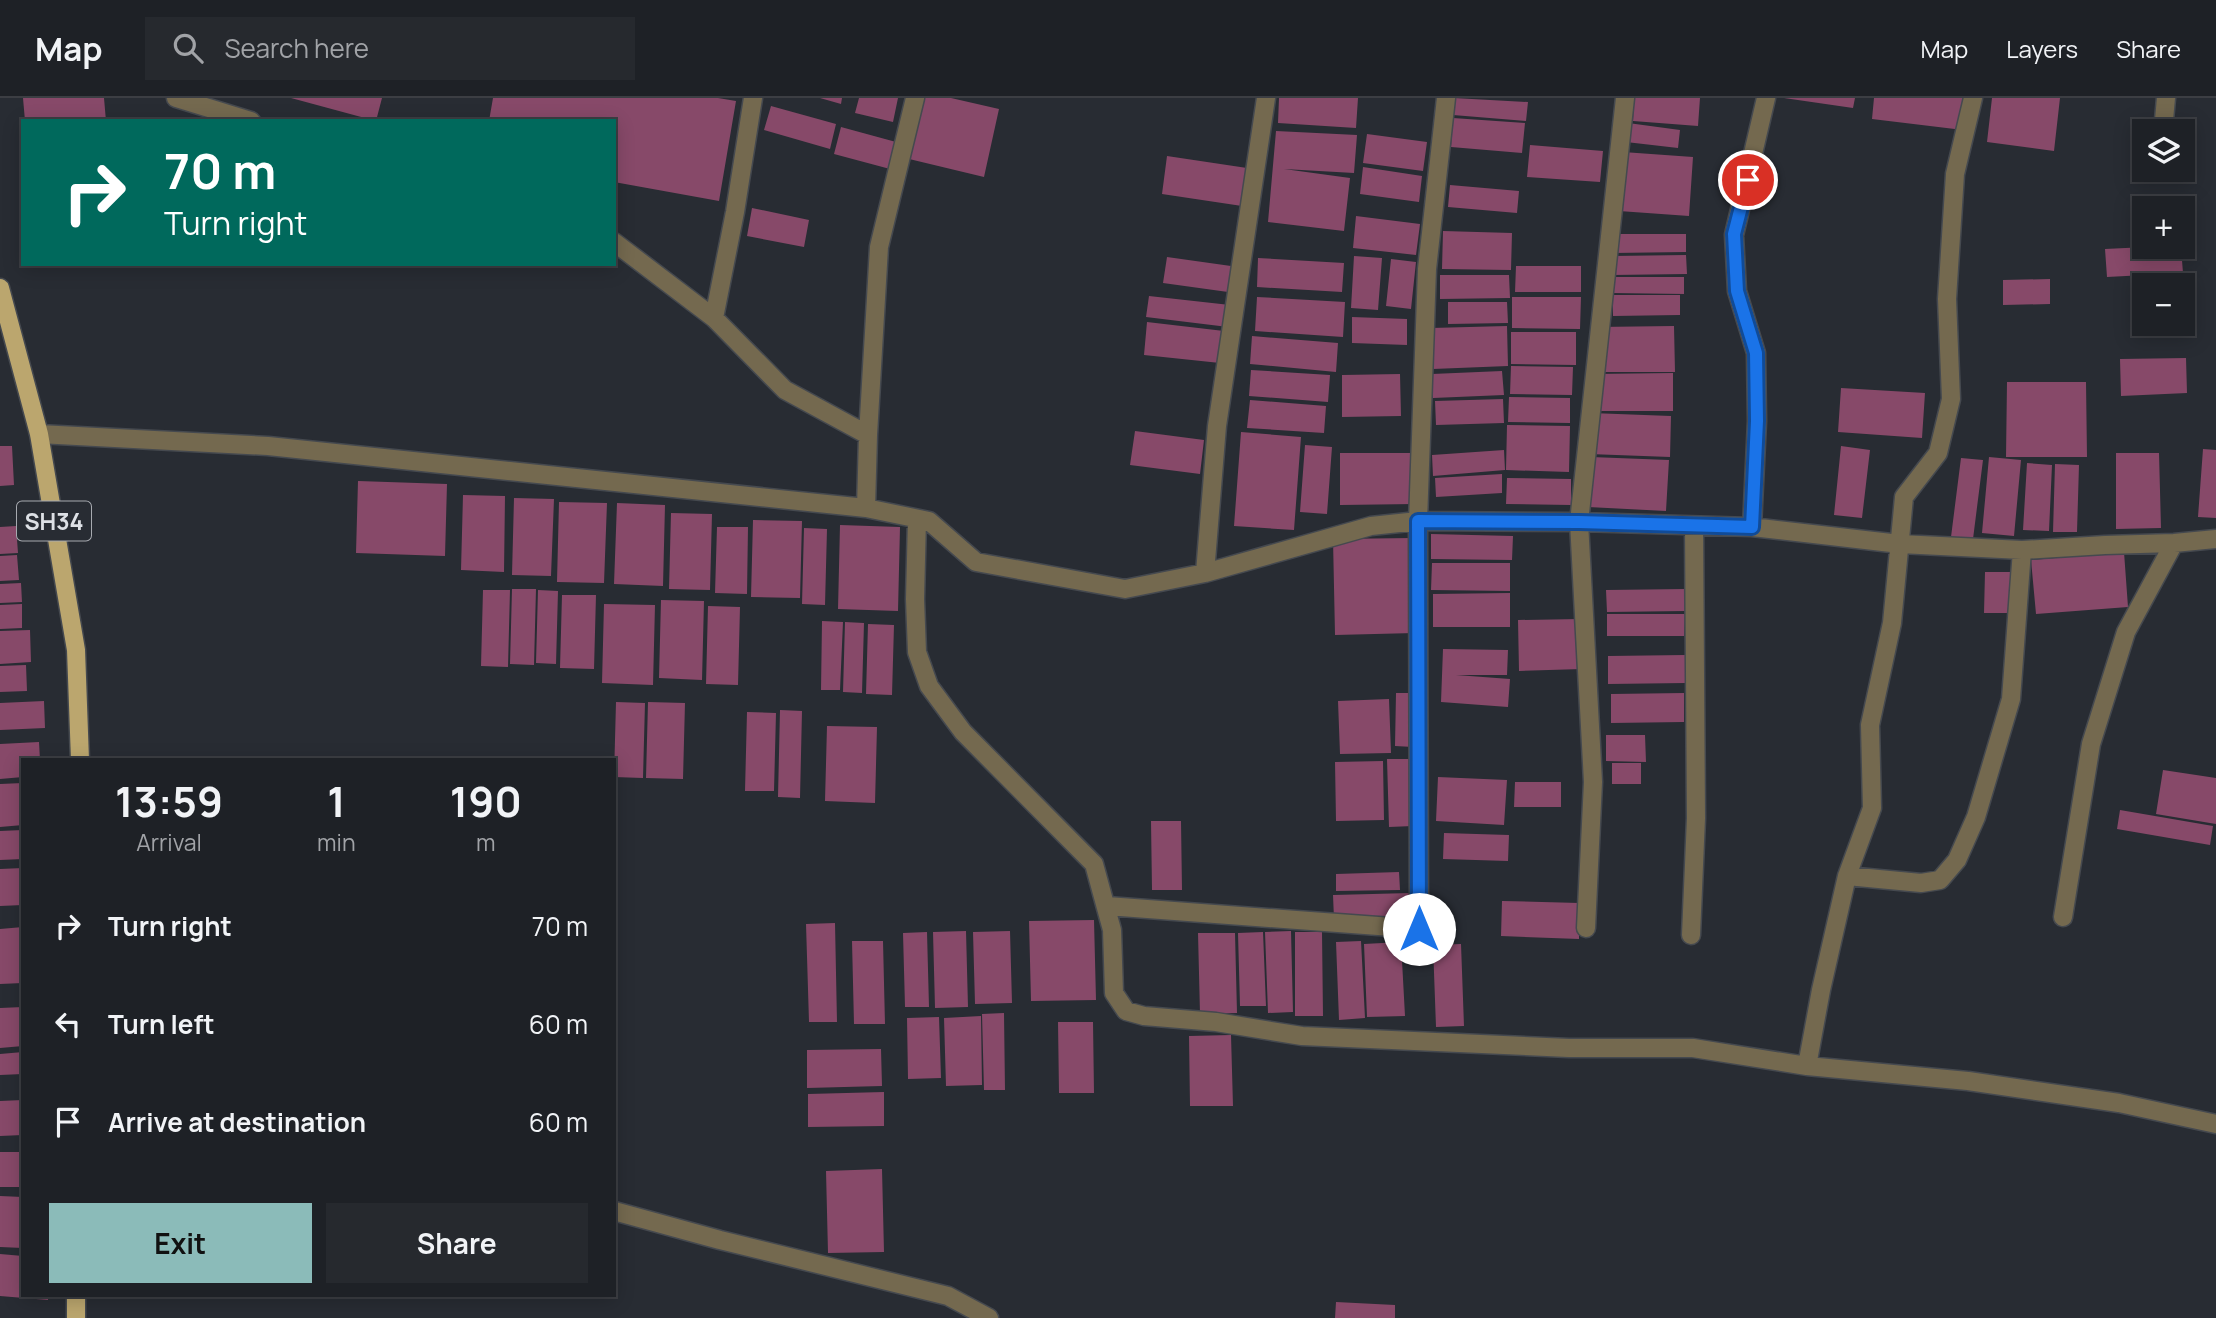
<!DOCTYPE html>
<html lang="en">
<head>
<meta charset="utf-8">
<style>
	:root { --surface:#1e2126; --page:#26292e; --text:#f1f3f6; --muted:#a1a3a7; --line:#3c3e43; --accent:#8bbbb9 }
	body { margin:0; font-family:Manrope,sans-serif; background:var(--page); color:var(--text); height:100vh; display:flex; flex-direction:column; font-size:26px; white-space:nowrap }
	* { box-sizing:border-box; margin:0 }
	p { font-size:23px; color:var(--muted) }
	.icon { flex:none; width:38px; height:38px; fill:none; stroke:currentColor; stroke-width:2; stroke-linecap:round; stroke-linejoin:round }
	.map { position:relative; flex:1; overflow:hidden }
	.panel { position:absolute; left:21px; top:660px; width:595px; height:539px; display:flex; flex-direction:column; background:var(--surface); border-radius:0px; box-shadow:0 4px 18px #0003,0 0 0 2px var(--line) }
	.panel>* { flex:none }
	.top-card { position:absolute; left:21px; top:21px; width:595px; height:147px; border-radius:0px; box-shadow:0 4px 18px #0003,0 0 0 2px var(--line); background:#00695c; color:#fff; overflow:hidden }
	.buttons { position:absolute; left:2132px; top:21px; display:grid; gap:14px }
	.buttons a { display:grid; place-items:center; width:63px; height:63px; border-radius:0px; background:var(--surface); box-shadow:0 4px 18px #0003,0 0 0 2px var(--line); font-size:35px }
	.pin { position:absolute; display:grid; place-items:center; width:60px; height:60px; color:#fff; margin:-30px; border:4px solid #fff; border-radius:50%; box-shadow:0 2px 7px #0007 }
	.me { position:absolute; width:77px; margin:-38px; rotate:0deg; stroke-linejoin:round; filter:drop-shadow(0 0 5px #0008) }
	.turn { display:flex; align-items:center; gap:24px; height:147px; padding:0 28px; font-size:32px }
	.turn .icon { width:91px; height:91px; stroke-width:2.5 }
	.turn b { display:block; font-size:49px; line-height:60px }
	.eta { display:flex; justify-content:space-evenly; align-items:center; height:119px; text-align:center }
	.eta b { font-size:42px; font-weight:700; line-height:49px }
	.primary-button { display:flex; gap:14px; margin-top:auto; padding:14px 28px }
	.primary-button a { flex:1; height:80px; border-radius:0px; background:var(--accent); color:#111; font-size:28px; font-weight:700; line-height:80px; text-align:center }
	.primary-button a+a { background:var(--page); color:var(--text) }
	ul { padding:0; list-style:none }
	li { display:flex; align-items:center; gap:21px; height:98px; padding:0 28px }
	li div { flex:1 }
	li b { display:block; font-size:26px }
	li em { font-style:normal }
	header { display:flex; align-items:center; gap:42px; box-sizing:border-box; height:98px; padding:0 35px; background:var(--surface); border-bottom:2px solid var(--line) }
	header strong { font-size:33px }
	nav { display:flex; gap:38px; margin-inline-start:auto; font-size:24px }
	.search { width:490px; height:63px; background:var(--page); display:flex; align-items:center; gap:18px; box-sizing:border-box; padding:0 24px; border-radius:0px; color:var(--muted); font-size:26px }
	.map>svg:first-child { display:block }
	.building { fill:#874969 }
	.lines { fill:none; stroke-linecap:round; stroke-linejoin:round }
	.minor-casing { stroke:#45494f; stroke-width:21 }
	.primary-casing { stroke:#45494f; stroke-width:21 }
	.minor { stroke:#74694f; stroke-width:18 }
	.primary { stroke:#bba66e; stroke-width:18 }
	.route-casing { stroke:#114b97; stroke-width:18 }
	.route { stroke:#1a73e8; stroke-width:12 }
	.labels { text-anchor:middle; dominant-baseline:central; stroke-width:6; stroke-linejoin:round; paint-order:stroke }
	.shield { fill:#282c33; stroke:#a7aab0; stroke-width:2 }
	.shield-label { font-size:23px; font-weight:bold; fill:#dde0e5 }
</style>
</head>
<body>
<header>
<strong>Map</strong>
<div class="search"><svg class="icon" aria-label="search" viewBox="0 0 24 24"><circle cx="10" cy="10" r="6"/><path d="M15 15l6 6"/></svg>Search here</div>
<nav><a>Map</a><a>Layers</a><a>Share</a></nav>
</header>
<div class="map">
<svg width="2216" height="1220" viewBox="0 0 2216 1220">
	<rect width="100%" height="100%" fill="#282c33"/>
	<!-- building -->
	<path class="building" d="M23,0H104L106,23H25Z
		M291,0H382L376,23Z
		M493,0H718L736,3L719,103L614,84V23H489Z
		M820,0H842L841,6Z
		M859,0H898L893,24L855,15Z
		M919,0H951L999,11L984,79L905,60Z
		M1279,0H1358L1356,30L1278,25Z
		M1454,0L1528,4L1526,23L1453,17Z
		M1634,0H1700L1698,28L1633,23Z
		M1784,0H1855L1853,10Z
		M1874,0H1966L1963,32L1872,21Z
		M1992,0H2060L2054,53L1987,44Z
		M771,8L836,26L830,51L764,32Z
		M1453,20L1525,25L1522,55L1451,49Z
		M1628,25L1680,32L1678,50L1626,44Z
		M841,29L896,44L890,71L834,56Z
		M1276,33L1357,37L1354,75L1284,71L1350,80L1344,133L1268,124Z
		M1367,36L1427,44L1423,73L1363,65Z
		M1530,47L1603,53L1600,84L1527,79Z
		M1623,54L1693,59L1689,118L1619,113Z
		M1167,58L1247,70L1242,108L1162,96Z
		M1363,69L1422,78L1419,104L1360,96Z
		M1450,87L1519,93L1517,115L1448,109Z
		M752,110L809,122L804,149L747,138Z
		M1356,118L1420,126L1416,157L1353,150Z
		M1443,133L1512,135L1511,172L1442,171Z
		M1612,136H1686V154L1613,155Z
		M2146,149H2181L2183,175L2107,179L2105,151Z
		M1686,157L1687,176L1612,177V158Z
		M1354,158L1382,160L1378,212L1351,210Z
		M1167,159L1231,168L1228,194L1163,185Z
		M1258,160L1344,165L1342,194L1257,189Z
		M1391,161L1416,164L1411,211L1386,208Z
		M1516,168H1581V194H1515Z
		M1440,177H1509L1510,200L1440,201Z
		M1612,179H1684V196L1612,195Z
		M2050,181V206L2003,207V182Z
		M1613,197H1680V217L1613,218Z
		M1149,198L1230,207L1228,229L1146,219Z
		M1257,199L1345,204L1343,239L1255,233Z
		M1512,199H1581L1580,231L1512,230Z
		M1448,204H1507L1508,225L1448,226Z
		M1352,219L1407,221V247L1352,245Z
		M1147,224L1224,233L1220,265L1144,257Z
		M1507,228L1508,268L1433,271L1431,230Z
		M1674,228L1675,274H1598L1597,229Z
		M1511,234H1576V267L1511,266Z
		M1252,238L1338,245L1336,274L1250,266Z
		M2186,260L2187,295L2121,298L2120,261Z
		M1511,268L1573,269L1572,297L1510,296Z
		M1251,272L1330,277L1328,304L1249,298Z
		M1502,273L1504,297L1433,300L1432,276Z
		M1673,275V313H1596L1595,276Z
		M1400,276L1401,318L1342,319V277Z
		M2007,284H2086L2087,359H2006Z
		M1841,290L1925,295L1922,340L1838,334Z
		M1509,299L1570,300V325L1508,324Z
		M1503,301L1504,325L1436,327L1435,303Z
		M1250,302L1326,308L1324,335L1247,330Z
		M1591,315L1671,318L1670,359L1589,356Z
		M1507,327L1570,328L1569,374L1506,372Z
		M1135,333L1204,342L1200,376L1130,367Z
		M1241,334L1301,339L1294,432L1234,428Z
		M1305,347L1332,349L1327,416L1300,414Z
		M0,348H12L14,387L0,388Z
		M1841,348L1870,352L1862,420L1834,417Z
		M2203,351L2216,352V420L2198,419Z
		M1504,352L1505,372L1433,378L1432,357Z
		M1340,355H1415V406L1340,407Z
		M2116,355H2159L2161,430L2116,431Z
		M1591,359L1669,362L1666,413L1588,409Z
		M1989,359L2021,362L2014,438L1982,435Z
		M1961,360L1983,362L1973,441L1951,439Z
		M2027,365L2052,367L2049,433L2023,432Z
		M2055,366L2079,367L2077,434H2053Z
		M1502,376V395L1436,399L1435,380Z
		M1507,380L1571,381V407L1506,406Z
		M358,383L447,386L445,458L356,455Z
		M463,397L505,398L504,474L461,472Z
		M514,400L554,401L551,478L512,477Z
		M559,404L607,405L604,485L557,484Z
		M617,405L665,407L663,488L614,486Z
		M671,415L712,416L710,492L669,491Z
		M753,422L802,423L800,500L751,499Z
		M840,427L900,429L898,513L838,511Z
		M16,428L18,455L0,456V429Z
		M717,429H748L747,496L715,495Z
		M804,430L827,431L825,507L802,506Z
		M1431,436L1513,438L1512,462L1431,461Z
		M1413,440L1415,535L1335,537L1333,441Z
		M2124,454L2128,509L2036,516L2031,462Z
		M17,457L19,482L0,483V458Z
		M1432,465H1510V493L1431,492Z
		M1985,474H2012V515H1984Z
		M21,485L22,504L0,505V486Z
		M512,491H536L534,567L510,566Z
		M1686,491V513L1607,514L1606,492Z
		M483,492H510L508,569L481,568Z
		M538,492L558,493L556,566L536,565Z
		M1510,495V529H1433V496Z
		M562,497H596L594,571L560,570Z
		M661,502L704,503L702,582L659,580Z
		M22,506V530L0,531V507Z
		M604,506L655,507L653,587L602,585Z
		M708,508L740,509L738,587L706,586Z
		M1607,516H1685L1684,538H1607Z
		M1580,521L1582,571L1519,573L1518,522Z
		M822,523L843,524L840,592H821Z
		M845,524L864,525L862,595L843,594Z
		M868,526L894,527L892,597L866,596Z
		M30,532L31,564L0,566V533Z
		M1443,551L1508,552L1507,577H1456L1510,581L1508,609L1441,604Z
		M1685,557L1686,585L1608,586V558Z
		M26,567L27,593L0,594V568Z
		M1396,595H1414L1413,649L1395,648Z
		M1684,595V624L1611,625V596Z
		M1389,601L1391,655L1340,656L1338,603Z
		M44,603L45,630L0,632V605Z
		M616,604L645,605L643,680L614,679Z
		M648,604L685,605L683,681L646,680Z
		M780,612L802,613L800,700L778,699Z
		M747,614L776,615L774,693H745Z
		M827,628L877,629L875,705L825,703Z
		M1606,637H1645L1646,664L1606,663Z
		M39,644L40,662H23V679L0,681V646Z
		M1387,661H1412L1413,728L1389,729Z
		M1383,663L1384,722L1336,723L1335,664Z
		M1612,665H1641V686H1612Z
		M2163,672L2216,680V726L2156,716Z
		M1438,679L1507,682L1504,727L1436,723Z
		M1515,684H1561V709H1514Z
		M23,685V727L0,729V686Z
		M2120,712L2213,728L2210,747L2117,731Z
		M1151,723H1181L1182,792H1152Z
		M23,732V761L0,762V733Z
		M1444,735L1509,737L1508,763L1443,761Z
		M23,770V807L0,808V771Z
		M1399,774L1400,792L1336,793V776Z
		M1411,795L1412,819L1334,821L1333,797Z
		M1502,803L1579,805V841L1501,838Z
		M1094,822L1096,902L1031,903L1029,823Z
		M835,825L837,924H809L806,826Z
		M23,829V885L0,886V831Z
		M966,833L968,909L935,910L933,834Z
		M1010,833L1012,905L975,906L973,834Z
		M1291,833L1293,914L1268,915L1265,834Z
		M927,834L929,909H905L903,835Z
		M1263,834L1266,908H1240L1238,835Z
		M1295,834H1322L1323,918H1295Z
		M1198,835H1235L1237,915L1200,916Z
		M852,843H883L885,926H854Z
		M1361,843L1365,920L1339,922L1336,844Z
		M1401,844L1405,918L1367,919L1364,846Z
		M1461,846L1464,928L1436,929L1433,847Z
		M23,909V948L0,950V910Z
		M1004,915L1005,992H984L982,916Z
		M981,918L982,987L946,988L944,920Z
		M939,919L941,980L908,981L907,920Z
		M1058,924H1093L1094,995H1059Z
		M1231,937L1233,1008H1190L1189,938Z
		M881,951L882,988L807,990V952Z
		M23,954V976L0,977V956Z
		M884,994V1028L808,1029V996Z
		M23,1002V1037L0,1038V1003Z
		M0,1054H23V1089H0Z
		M882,1071L884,1154L828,1155L826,1073Z
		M0,1098L23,1099V1150L0,1149Z
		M0,1156L23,1158V1197H48V1202L0,1198Z
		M1336,1204L1395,1207V1220H1335Z"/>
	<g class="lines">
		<defs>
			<path id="minor" d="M176,0L251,23
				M2163,33L2166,0
				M614,144L714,220L785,292L868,337
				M714,220L735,114L753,0
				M39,336L268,348L866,410L929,423L976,464L1125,491L1205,475L1371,428L1418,423L1579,424L1752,429L1900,446L2022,452L2105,447L2174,445L2216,441
				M866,410L868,337L879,149L915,0
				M917,421L915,501L917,554L929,588L963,634L1094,766L1112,832L1114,895L1126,913L1144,918L1216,924L1302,938L1569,950H1693L1807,968L1968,983L2119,1005L2216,1026
				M1752,429L1757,323L1756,255L1737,193L1734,137L1766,0
				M1205,475L1217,328L1266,0
				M1847,778L1921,785L1940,782L1957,762L1976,719L2011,601L2022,452
				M1107,808L1419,831L1418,423L1427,171L1446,0
				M2063,819L2091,646L2126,534L2174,445
				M1586,830L1593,684L1579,424L1625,0
				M1691,837L1696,720L1694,428
				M1807,968L1821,892L1847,778L1872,710L1870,627L1892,525L1904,399L1938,355L1951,301L1947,201L1955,76L1973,0
				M614,1113L720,1142L948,1198L989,1220"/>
			<path id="primary" d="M0,190L39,336L76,552L80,662
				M76,1220V1197"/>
		</defs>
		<!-- minor casing -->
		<use href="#minor" class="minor-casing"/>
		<!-- primary casing -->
		<use href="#primary" class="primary-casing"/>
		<!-- minor -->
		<use href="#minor" class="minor"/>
		<!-- primary -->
		<use href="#primary" class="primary"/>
	</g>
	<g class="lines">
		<defs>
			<path id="route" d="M1419,831L1418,423L1579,424L1752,429L1757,323L1756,255L1737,193L1734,136L1748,82"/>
		</defs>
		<!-- route casing -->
		<use href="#route" class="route-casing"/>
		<!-- route -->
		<use href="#route" class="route"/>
	</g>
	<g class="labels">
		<!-- shield labels -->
		<rect class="shield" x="17" y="403.5" width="74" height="39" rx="5"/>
		<g class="shield-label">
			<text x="54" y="423">SH34</text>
		</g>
	</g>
</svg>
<div class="buttons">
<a><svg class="icon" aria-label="layers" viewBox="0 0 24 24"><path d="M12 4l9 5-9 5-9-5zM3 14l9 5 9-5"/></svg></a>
<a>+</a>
<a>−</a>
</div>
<div class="pin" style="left:1748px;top:82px;background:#d93025"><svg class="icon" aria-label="arrive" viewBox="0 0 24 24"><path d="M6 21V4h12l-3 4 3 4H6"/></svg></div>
<svg class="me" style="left:1419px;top:831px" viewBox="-20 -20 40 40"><circle r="19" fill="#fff"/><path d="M0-13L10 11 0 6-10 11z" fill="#1a73e8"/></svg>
<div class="top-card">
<div class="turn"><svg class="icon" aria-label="right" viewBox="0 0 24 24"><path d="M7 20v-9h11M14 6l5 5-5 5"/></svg><div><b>70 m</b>Turn right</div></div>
</div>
<section class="panel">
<div class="eta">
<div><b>13:59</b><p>Arrival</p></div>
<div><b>1</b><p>min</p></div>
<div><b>190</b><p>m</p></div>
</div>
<ul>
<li><svg class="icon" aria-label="right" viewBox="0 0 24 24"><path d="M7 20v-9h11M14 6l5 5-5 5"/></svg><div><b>Turn right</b></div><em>70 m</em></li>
<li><svg class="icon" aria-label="left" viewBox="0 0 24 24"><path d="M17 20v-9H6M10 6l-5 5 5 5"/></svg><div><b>Turn left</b></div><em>60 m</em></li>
<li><svg class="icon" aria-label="arrive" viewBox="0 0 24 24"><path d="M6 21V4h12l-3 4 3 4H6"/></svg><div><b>Arrive at destination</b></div><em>60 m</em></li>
</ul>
<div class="primary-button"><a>Exit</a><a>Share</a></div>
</section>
</div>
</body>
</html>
